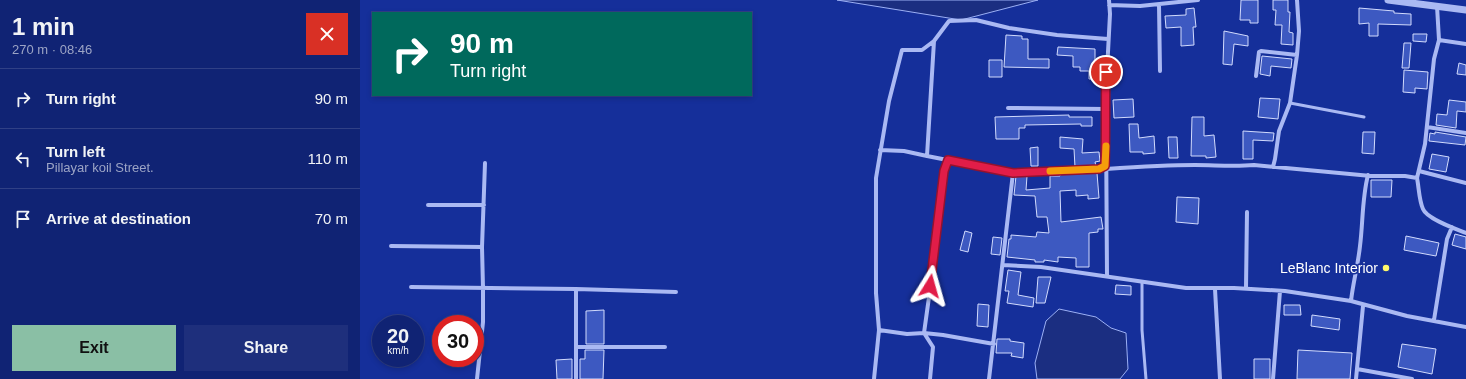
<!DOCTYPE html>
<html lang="en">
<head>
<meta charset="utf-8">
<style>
	:root { --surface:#102374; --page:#1e2f7c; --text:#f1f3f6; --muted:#9ca4c5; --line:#304086; --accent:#8abfa5 }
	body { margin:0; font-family:Arial,sans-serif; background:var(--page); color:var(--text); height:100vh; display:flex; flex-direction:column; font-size:15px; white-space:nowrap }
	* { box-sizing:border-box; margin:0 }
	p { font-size:13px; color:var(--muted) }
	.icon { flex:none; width:22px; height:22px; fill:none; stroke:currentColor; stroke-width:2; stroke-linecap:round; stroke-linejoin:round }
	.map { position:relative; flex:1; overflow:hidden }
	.panel { display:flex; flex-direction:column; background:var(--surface); width:360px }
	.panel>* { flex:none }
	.top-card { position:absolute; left:12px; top:12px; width:380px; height:84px; border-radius:0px; box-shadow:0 2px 6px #0003,0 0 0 1px var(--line); background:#00695c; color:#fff; overflow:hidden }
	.speed { position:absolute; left:12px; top:315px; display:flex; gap:8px; font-size:20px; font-weight:700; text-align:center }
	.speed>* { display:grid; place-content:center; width:52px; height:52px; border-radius:50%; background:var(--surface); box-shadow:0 2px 6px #0003,0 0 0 1px var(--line); line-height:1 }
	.speed small { font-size:10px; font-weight:400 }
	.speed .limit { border:6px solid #d22; background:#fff; color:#111 }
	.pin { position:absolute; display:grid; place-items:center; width:34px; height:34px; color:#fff; margin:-17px; border:2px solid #fff; border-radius:50%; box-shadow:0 1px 4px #0007 }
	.me { position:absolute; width:44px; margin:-22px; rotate:8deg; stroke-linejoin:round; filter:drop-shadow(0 0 3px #0008) }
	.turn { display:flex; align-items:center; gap:14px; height:84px; padding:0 12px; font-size:18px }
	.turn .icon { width:52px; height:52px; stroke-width:2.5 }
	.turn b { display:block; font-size:28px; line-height:34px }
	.round { display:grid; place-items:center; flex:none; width:42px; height:42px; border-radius:0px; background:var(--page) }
	.head { display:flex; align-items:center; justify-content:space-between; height:68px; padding:0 12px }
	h1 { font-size:24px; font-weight:800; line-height:30px }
	.primary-button { display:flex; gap:8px; margin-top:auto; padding:8px 12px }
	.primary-button a { flex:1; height:46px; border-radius:0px; background:var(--accent); color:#111; font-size:16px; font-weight:800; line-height:46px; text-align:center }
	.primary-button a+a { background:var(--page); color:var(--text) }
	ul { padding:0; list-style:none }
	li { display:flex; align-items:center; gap:12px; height:60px; padding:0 12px; border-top:1px solid var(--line) }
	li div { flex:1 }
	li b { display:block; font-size:15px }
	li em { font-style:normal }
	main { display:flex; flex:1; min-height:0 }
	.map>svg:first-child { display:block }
	.water { fill:#1b2e81; stroke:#9cb0f5 }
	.building { fill:#3d59c1; stroke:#d2dbfd }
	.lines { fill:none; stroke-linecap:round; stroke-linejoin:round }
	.service { stroke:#aab9f3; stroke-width:3 }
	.minor { stroke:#aab9f3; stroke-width:4 }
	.tertiary { stroke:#aab9f3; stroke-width:7 }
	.route-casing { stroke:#92132f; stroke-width:10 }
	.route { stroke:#e11d48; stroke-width:7 }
	.slow { stroke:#f59e0b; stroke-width:7 }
	.poi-dot { fill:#fff86b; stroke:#152f9a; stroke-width:1.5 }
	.labels { text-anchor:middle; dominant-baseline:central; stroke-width:3; stroke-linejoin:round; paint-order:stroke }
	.poi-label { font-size:14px; fill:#fff; stroke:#152f9a; text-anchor:end }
</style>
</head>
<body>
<main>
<section class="panel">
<div class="head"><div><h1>1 min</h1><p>270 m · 08:46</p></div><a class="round" style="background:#d93025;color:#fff"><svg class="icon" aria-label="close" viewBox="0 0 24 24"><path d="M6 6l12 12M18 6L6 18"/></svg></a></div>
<ul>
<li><svg class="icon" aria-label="right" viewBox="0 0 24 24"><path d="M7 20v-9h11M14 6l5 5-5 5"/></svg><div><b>Turn right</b></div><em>90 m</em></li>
<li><svg class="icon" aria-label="left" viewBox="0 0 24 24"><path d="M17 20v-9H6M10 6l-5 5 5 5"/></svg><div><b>Turn left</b><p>Pillayar koil Street.</p></div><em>110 m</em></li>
<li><svg class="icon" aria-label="arrive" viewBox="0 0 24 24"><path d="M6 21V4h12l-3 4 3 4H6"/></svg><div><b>Arrive at destination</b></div><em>70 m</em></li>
</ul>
<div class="primary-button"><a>Exit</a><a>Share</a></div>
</section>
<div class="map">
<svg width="1106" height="379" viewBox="0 0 1106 379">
	<rect width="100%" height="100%" fill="#152f9a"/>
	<!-- water -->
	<path class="water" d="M477,0H678L601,20Z
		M699,309L736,317L751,328L766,333L768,369L760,379H677L675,363L686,321Z"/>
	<!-- building -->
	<path class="building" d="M881,0H898V23H890V20H880Z
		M913,0H928V12H930L929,32L933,33V45L921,44L922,25H915L916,10H913Z
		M834,8L836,27H833L834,45L821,46V27L806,28L805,16L826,15V9Z
		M999,8L1034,11V13L1051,14V25L1018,24V36H1009V23L999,24Z
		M864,31L888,36V46L874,44L872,65L863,64Z
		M1053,34H1067L1066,42L1053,41Z
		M646,35L662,36V39H668V59H689V68L644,67Z
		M1044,43H1051L1049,68H1042Z
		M698,47L735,49V62H740V79H729V71H720V67H713V56L697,55Z
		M902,56L932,59L931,68L911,66L910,76L900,74Z
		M629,60H642V77H629Z
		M1099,63L1106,65V75L1097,74Z
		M1044,70L1068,72L1067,89L1055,88V93L1043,92Z
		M900,98L920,99L918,119L898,117Z
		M773,99L774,117L754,118L753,100Z
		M1089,100L1106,102V112L1097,111L1096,128L1076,125L1077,114L1087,115Z
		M709,115V117H732V126H721V124L665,125V128H659V139H636L635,117Z
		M832,117H844V136L854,135L856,157L846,158V156H831Z
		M769,124H778L779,138L794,136L795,153L783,154V152H770Z
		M883,131L914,133L913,141L893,140V159H883Z
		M1003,132H1015L1014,154L1002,153Z
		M1075,132L1106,137L1105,145L1069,141L1070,133L1075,134Z
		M700,137L723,139L722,153L739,152L740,161L735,162L736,166L715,167L714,149L700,148Z
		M808,137H817L818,158H809Z
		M678,147V166H671L670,148Z
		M1072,154L1089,157L1086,172L1069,169Z
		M737,173L739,198L728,199V195L716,196V190L700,191L701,222L741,217L743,229H738V232L729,233V267H716V258L698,257V262L684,260V262H675V260L647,257L649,239H651V235L676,237L677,232L689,233L687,217H677L675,196L654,195L656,176H667L666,190L690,188V176H700V174Z
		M1011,180H1032L1031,197H1011Z
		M817,197L839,198L838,224L816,222Z
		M605,231L612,233L608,252L600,250Z
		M1095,234L1106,237V249L1092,245Z
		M1046,236L1079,243L1076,256L1044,250Z
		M633,237L642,238L640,255L631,254Z
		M648,270L661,272L658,295L674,298L673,307L647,303L649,291H645Z
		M678,277H691L685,303H676Z
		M756,285L771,286V295L755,294Z
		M618,304L629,305L628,327L617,326Z
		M924,305H940L941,315H924Z
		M244,310V344H226V311Z
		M952,315L980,319L979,330L951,326Z
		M637,339H650V341L664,343L663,358L651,356L652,353H636Z
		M1042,344L1076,349L1072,374L1038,367Z
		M225,350H244L243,379H220V359H225Z
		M938,350L992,353L990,379H937Z
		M212,359V379H197L196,360Z
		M894,359H910V379H894Z"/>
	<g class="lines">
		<!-- service -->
		<path class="service" d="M930,103L1004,117
			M782,282V330L786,379"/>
		<!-- minor -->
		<path class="minor" d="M749,5L780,6L838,0
			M799,5L800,71
			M1079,40L1106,44
			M896,76L899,52L901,51L937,55
			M648,108L745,109
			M1067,127L1106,133
			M520,150L544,151L567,156L574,41L589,21L616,20L649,28L697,35L748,39
			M567,156L653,173L739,169L745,166
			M913,167L915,159L919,131L930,103L937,55L939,31L937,0
			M746,169C775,167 805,165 835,165C855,165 874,167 894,165L1011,176H1045L1057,178C1059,188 1059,200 1063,209C1067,219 1096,229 1106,233
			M1059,171L1106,183
			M1057,178L1065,144L1074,59L1079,40L1077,6
			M68,205H124
			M31,246L122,247
			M643,265L681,267L826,288H874L925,291L991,301L1047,316L1106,327
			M747,276L746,120L745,109L750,14L749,0
			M51,287L216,289L316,292
			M886,288L887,212
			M855,289L860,379
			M991,301C993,283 998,265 1000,246C1003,223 1002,198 1008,175
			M1074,320L1087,239L1092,227
			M519,330L516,293V178L529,101L542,50H562L574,41
			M217,347H305
			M997,369L1052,379
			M117,379L123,322V288L122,247L125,163
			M216,379V289
			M514,379L519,330L547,334L564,333L583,335L634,344
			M570,379L573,347L564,333L575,254L584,171L588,161
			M629,379L653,173
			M913,379L920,291
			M996,379L1003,306"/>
		<!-- tertiary -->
		<path class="tertiary" d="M1028,0L1106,10"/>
	</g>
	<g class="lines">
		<defs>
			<path id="route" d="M570,286L584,171L588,160L653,173L739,169L745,166C746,134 745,103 746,72"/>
		</defs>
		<!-- route casing -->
		<use href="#route" class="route-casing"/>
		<!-- route -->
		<use href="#route" class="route"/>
		<!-- slow -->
		<path class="slow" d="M690,171L739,169L745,166L746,146"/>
	</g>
	<!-- markers -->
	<circle class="poi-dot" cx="1026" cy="268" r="4"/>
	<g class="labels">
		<!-- poi labels -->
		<g class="poi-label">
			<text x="1018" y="268">LeBlanc Interior</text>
		</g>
	</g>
</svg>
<div class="speed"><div>20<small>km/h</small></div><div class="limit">30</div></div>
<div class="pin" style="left:746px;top:72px;background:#d93025"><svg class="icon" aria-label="arrive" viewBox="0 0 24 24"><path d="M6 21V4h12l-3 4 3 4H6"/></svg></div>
<svg class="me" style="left:570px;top:286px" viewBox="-20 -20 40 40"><path d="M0-17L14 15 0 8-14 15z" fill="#e11d48" stroke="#fff" stroke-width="4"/></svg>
<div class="top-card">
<div class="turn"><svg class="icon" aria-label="right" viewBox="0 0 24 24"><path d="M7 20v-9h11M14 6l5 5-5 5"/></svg><div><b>90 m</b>Turn right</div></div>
</div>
</div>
</main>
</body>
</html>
